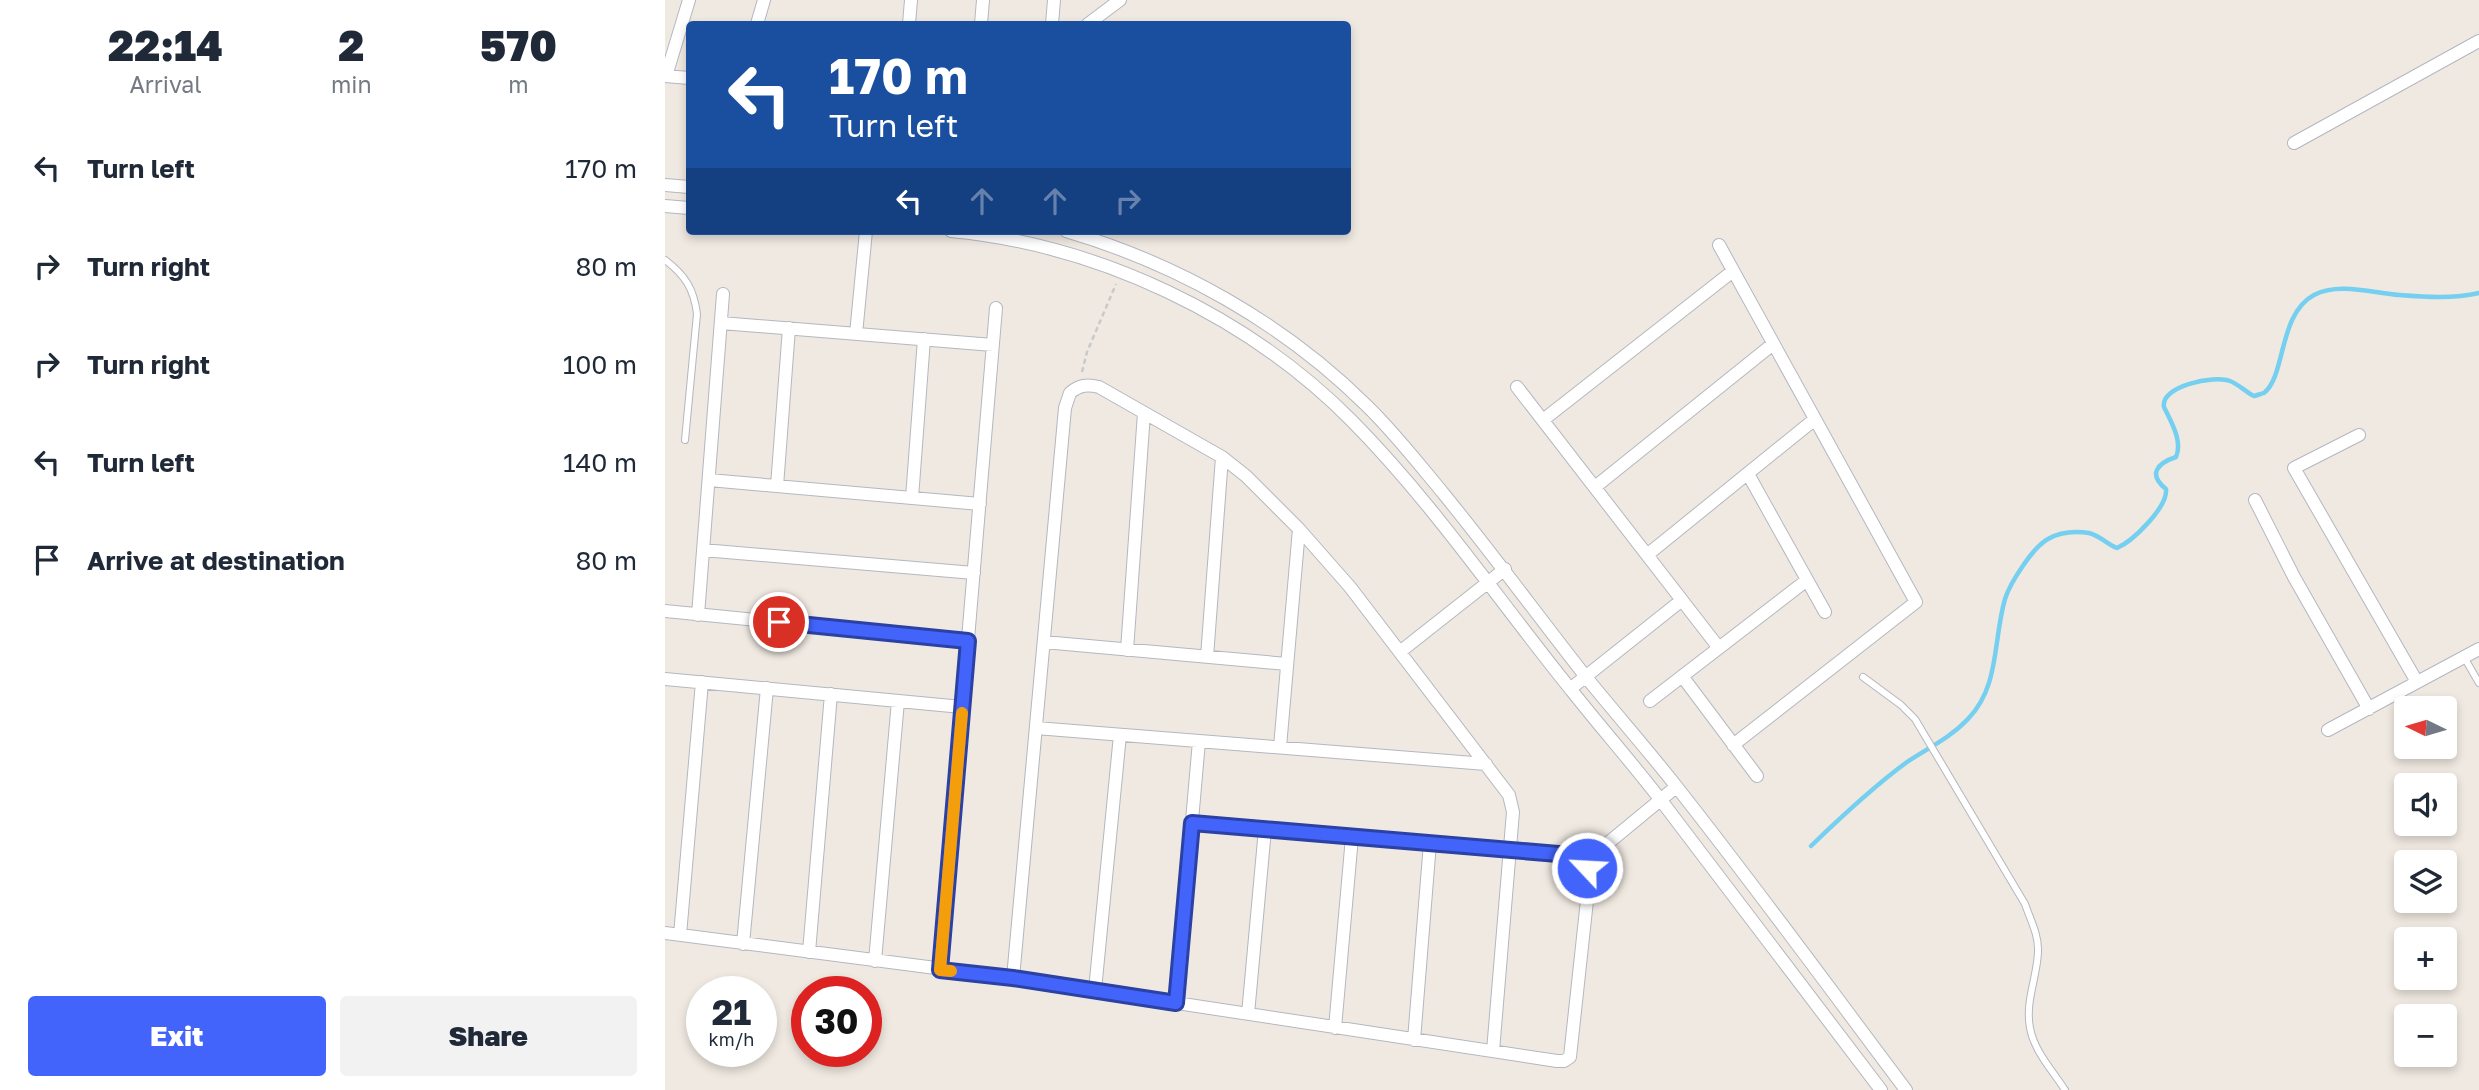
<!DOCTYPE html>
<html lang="en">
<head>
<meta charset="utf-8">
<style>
	:root { --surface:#fff; --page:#f2f2f3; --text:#1f2937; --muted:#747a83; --accent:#4264fb }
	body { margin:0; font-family:"Golos Text",sans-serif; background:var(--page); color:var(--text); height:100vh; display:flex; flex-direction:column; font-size:26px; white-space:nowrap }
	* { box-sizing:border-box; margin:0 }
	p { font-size:23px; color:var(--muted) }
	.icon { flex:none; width:38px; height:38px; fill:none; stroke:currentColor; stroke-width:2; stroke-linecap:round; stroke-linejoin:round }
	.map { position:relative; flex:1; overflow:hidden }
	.details { display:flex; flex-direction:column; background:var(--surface); width:665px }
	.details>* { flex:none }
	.guide { position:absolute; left:21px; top:21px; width:665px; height:214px; border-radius:7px; box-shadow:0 4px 10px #0003; background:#1a4fa0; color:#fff; overflow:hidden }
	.needle { width:46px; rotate:275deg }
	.tools { position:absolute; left:1729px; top:696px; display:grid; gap:14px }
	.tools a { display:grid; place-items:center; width:63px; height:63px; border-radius:7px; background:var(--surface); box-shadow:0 4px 10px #0003; font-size:35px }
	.speed { position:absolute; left:21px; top:976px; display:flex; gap:14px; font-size:35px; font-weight:700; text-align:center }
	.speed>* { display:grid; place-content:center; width:91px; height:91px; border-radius:50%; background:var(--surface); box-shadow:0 4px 10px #0003; line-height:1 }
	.speed small { font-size:18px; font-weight:400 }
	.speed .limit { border:10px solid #d22; background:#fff; color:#111 }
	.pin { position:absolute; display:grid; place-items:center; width:60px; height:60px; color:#fff; margin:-30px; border:4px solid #fff; border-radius:50%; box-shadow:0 2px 7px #0007 }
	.me { position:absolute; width:77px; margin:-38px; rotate:295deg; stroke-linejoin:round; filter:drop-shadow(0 0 5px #0008) }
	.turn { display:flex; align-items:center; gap:24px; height:147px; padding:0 28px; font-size:32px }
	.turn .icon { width:91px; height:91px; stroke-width:2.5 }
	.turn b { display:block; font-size:49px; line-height:60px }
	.lanes { display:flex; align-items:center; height:66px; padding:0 28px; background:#0003; justify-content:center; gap:35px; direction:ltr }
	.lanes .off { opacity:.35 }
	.eta { display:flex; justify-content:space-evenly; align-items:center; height:119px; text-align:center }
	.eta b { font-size:42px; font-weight:800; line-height:49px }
	.button { display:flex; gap:14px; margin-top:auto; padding:14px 28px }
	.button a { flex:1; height:80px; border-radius:7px; background:var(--accent); color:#fff; font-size:28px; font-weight:800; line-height:80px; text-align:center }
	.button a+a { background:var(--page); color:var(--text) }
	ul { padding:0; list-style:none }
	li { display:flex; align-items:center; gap:21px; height:98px; padding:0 28px }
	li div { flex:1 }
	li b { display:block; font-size:26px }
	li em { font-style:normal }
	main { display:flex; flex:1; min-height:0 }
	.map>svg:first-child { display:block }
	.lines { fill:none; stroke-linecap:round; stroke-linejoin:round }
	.stream { stroke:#75cff0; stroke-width:4.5 }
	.lane-casing { stroke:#b4b7c1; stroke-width:8 }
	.street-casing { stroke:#b4b7c1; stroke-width:14 }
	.path { stroke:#c9c9c9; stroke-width:2.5; stroke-dasharray:5 3.5; stroke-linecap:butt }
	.lane { stroke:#fff; stroke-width:6 }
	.street { stroke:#fff; stroke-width:12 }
	.route-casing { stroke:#2b41a3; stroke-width:18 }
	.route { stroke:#4264fb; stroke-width:12 }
	.slow { stroke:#f59e0b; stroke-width:12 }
</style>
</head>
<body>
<main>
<section class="details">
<div class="eta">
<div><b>22:14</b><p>Arrival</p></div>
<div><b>2</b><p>min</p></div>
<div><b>570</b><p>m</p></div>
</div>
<ul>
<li><svg class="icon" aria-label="left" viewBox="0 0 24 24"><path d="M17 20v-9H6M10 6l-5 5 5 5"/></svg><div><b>Turn left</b></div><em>170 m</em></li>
<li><svg class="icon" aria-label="right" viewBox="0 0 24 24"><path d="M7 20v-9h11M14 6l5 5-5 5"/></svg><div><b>Turn right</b></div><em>80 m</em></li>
<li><svg class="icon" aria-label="right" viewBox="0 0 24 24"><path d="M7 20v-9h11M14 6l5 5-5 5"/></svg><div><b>Turn right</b></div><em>100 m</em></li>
<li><svg class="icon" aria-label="left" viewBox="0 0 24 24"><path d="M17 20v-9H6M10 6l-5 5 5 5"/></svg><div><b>Turn left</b></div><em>140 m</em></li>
<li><svg class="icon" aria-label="arrive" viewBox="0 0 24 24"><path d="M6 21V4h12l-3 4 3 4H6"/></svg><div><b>Arrive at destination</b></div><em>80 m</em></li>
</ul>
<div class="button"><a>Exit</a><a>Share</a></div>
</section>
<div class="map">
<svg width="1814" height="1090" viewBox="0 0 1814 1090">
	<rect width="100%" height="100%" fill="#efe9e1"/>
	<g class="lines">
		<!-- stream -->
		<path class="stream" d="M1146,846C1177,816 1208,787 1242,762C1263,748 1285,738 1303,719C1335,686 1328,640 1340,599C1345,583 1368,547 1383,539C1395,532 1410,531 1424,533C1436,536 1441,544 1452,548C1468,541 1503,507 1501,489C1482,474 1493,463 1511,457C1518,441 1506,422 1499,407C1495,386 1549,375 1565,381C1573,384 1581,392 1589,396C1590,396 1598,393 1599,393C1621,376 1613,314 1649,295C1673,282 1708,293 1734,295C1760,297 1789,299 1814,293"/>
		<defs>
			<path id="lane" d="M0,260C20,275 29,289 32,314L20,440
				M1799,657L1814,683
				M1198,677L1236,705L1250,719L1360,904C1365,919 1374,935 1373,952C1372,978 1360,1001 1365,1028C1369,1051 1388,1071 1400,1090"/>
			<path id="street" d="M92,24L99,0
				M244,24L246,0
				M316,24L318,0
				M387,24L389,0
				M423,24L455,0
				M0,76L24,78
				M1,76L24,0
				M1629,143L1814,41
				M0,185L24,187
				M0,206L24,208
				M286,231C434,245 583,316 687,421C769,504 834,601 907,691C937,729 969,765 998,803C1071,898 1143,995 1216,1090
				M401,231C513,264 618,323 701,405C729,432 753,463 778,493C827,553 873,616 921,677C951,714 982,749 1011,786C1090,886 1165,989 1241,1090
				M1054,245L1251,602L1068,745
				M56,323L328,345
				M191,334L201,231
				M852,387L1054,648
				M878,420L1068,271
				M1694,435L1629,468L1752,682
				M1083,474L1160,612
				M44,480L315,504
				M112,486L124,328
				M930,487L1108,344
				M247,498L259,339
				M1590,500L1629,577L1704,709
				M38,550L309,573
				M982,555L1150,419
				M0,611L303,641
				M33,615L58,294
				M379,642L622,664
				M462,650L479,413
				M736,651L840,569
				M542,657L557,457
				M1017,676L1092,776
				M0,679L297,707
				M905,689L1017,600
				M985,701L1142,580
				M371,728L821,764
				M1663,730L1814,649
				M615,747L634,529
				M920,862L1011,787
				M0,933L348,978L892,1061H899L905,1057L924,882C924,867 920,858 905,855L527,823
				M15,935L37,682
				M78,944L102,688
				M144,952L166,694
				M210,961L233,701
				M275,970L331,308
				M348,978L400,408L405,393C414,385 422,384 434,387L557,457L581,476L634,529L685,587L844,795L848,812L828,1051
				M430,990L455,735
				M511,1003L534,741
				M583,1014L600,829
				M670,1028L687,837
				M749,1040L765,843"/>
		</defs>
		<!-- lane casing -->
		<use href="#lane" class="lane-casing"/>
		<!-- street casing -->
		<use href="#street" class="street-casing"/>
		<!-- path -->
		<path class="path" d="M417,372L422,352L451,284"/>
		<!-- lane -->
		<use href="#lane" class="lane"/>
		<!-- street -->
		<use href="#street" class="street"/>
	</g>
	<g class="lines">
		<defs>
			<path id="route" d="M114,622L303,641L275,970L348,978L511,1003L527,823L905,855L916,858L922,868"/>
		</defs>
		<!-- route casing -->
		<use href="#route" class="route-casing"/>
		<!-- route -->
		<use href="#route" class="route"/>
		<!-- slow -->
		<path class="slow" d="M286,971L275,970L297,713"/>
	</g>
</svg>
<div class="tools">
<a><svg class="needle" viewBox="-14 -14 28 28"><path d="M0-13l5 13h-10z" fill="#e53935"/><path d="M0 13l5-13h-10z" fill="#747a83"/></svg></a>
<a><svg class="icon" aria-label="sound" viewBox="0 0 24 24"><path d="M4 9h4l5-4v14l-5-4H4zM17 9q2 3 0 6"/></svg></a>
<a><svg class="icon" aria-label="layers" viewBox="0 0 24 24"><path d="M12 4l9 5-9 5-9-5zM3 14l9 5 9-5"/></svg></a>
<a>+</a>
<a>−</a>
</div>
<div class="speed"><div>21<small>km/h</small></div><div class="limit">30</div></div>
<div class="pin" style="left:114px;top:622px;background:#d93025"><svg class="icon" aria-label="arrive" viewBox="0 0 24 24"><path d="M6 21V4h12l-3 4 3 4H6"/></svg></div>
<svg class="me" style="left:922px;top:868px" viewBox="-20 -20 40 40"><circle r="17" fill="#4264fb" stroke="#fff" stroke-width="3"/><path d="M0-11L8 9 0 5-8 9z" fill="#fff"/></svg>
<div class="guide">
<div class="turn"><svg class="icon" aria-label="left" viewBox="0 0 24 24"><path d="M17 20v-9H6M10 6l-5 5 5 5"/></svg><div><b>170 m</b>Turn left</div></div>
<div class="lanes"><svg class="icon" aria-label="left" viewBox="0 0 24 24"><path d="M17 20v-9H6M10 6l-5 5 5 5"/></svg><svg class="icon off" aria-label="ahead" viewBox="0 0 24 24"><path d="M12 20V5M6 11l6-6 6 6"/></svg><svg class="icon off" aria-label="ahead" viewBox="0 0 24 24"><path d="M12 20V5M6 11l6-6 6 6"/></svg><svg class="icon off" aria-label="right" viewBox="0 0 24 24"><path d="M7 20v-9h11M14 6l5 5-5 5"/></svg></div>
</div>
</div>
</main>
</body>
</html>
